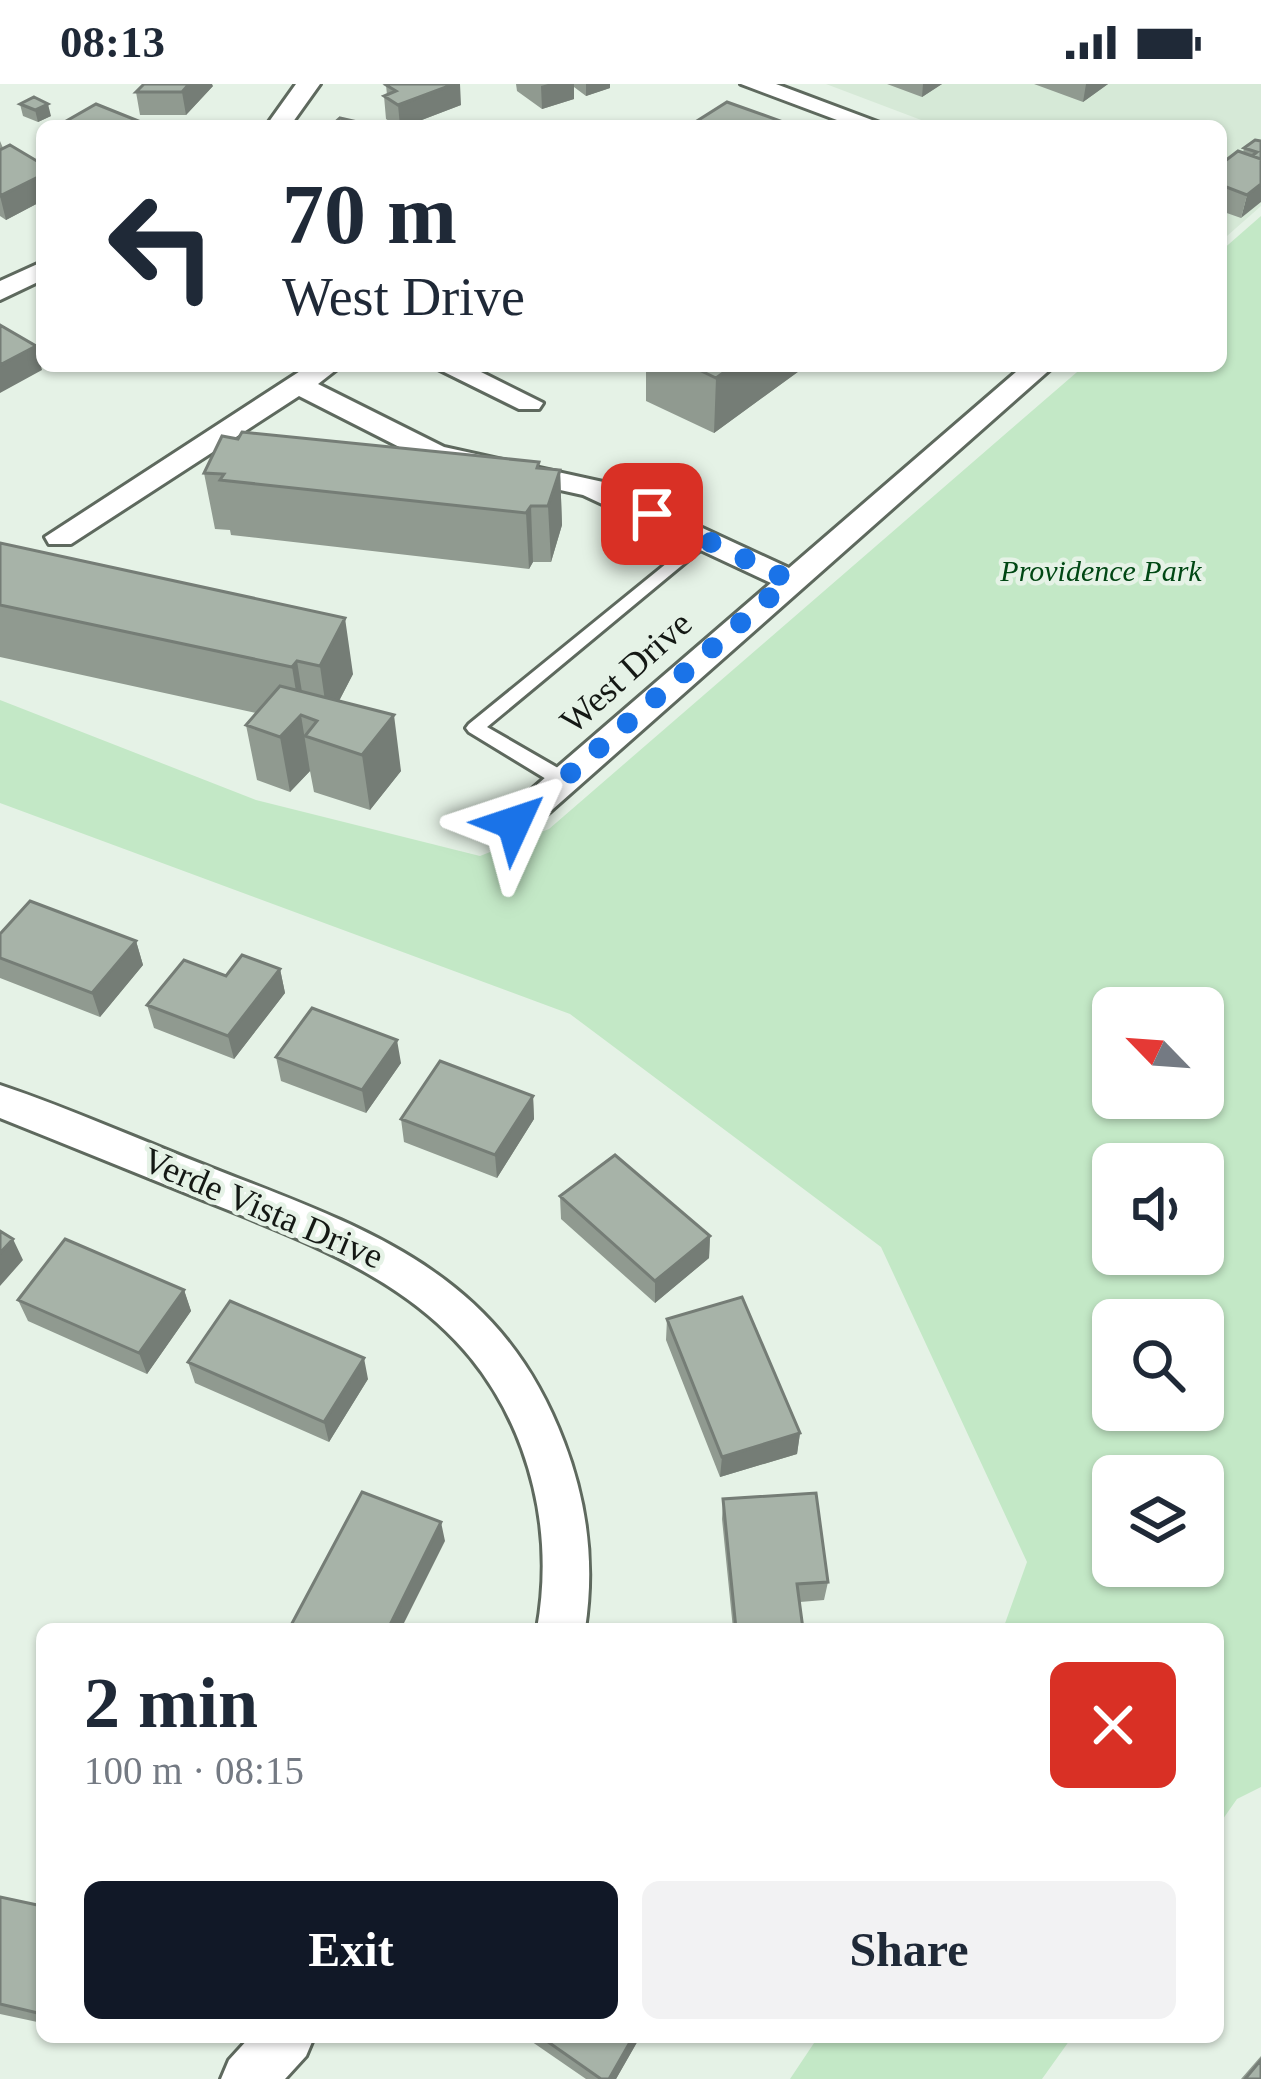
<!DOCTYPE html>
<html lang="en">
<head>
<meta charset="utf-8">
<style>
	:root { --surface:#fff; --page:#f2f2f3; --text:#1f2937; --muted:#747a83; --accent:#111827 }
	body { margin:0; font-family:"Times New Roman",serif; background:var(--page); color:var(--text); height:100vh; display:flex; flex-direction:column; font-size:45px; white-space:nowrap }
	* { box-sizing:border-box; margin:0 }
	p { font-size:39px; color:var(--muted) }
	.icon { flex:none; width:66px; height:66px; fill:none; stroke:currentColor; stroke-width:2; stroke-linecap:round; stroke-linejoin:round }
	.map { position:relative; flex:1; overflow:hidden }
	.sheet { position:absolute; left:36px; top:1539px; width:1188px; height:420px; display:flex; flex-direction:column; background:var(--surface); border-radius:18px; box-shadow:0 3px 9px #0004 }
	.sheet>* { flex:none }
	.banner { position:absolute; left:36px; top:36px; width:1191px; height:252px; border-radius:18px; box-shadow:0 3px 9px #0004; background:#fff; color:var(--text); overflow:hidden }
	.needle { width:78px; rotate:295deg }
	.fabs { position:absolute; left:1092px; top:903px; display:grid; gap:24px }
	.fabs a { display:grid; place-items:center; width:132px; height:132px; border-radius:18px; background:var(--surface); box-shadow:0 3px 9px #0004; font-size:60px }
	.pin { position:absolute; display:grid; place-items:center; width:102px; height:102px; color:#fff; margin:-51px; border-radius:24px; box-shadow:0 6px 18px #0006 }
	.me { position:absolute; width:132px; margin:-66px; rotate:48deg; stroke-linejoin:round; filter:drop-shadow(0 0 9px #0008) }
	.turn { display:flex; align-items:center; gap:42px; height:252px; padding:0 48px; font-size:54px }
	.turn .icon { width:156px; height:156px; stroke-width:2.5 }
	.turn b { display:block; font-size:84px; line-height:102px }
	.round { display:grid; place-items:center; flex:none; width:126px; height:126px; border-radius:18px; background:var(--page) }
	.head { display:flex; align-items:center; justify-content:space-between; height:204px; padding:0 48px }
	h1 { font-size:72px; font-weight:600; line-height:90px }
	.cta { display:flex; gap:24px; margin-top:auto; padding:24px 48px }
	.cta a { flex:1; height:138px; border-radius:18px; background:var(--accent); color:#fff; font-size:48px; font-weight:600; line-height:138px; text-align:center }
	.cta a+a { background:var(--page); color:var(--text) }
	.status { display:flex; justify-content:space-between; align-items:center; height:84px; padding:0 60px; background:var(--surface); direction:ltr }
	.status svg { height:33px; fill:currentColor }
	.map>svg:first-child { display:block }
	.built { fill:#d6e9d7 }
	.green { fill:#c3e8c6; fill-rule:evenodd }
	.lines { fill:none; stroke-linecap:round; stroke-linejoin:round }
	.lane-casing { stroke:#5e695e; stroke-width:6 }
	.street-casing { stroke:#5e695e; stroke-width:6 }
	.lane { fill:#fff; fill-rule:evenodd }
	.street { fill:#fff; fill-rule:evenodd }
	.wall { fill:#909a90 }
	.shaded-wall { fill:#757d76 }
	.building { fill:#a7b3a8; stroke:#757d76; stroke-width:3 }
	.route { stroke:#1a73e8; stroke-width:21; stroke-dasharray:0 37.8 }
	.labels { text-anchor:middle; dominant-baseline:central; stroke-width:9; stroke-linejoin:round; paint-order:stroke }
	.far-park-label { font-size:30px; font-style:italic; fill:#004714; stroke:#e5f2e6 }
	.street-label { font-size:36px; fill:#141814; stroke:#e5f2e6 }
</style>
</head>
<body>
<div class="status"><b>08:13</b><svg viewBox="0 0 49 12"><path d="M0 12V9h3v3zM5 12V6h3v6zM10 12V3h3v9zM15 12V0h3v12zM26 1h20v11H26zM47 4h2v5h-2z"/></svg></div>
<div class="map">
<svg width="1261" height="1995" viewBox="0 0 1261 1995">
	<rect width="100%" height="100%" fill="#e5f2e6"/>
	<!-- built -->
	<path class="built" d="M826,0H1261V122L1227,152L1221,150V42H937Z"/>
	<!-- green -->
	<path class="green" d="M1261,132V1703L1237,1715L1218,1742V1545H1003L1027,1478L881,1163L570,930L0,719V616L256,716L480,772L549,745L1084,282H1221V167ZM1113,924H1203V1014H1113ZM1113,1080H1203V1170H1113ZM1113,1236H1203V1326H1113ZM1113,1392H1203V1482H1113Z
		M818,1953H1072L1042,1995H790Z"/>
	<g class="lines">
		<defs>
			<path id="lane" d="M704,449L712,454L710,458L487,643L570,691L572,696L570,701H556L469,648L466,644L469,640Z"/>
			<path id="street" d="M296,0H320L290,42H266Z
				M741,0H776L888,42H853Z
				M42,178V196L0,216V197Z
				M308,282H341L318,300L444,363L603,398L789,484L1023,282H1054L527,748H503L498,739L503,730L771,499L583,411L425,376L299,312L71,460H49L45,453Z
				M432,282H469L543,319L539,325H519Z
				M0,1001C72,1025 142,1057 212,1084C368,1145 500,1188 564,1358C587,1418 595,1480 585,1545H537C548,1484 543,1423 522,1365C468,1217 339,1170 203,1116C136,1089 68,1061 0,1034Z
				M250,1953H314L306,1972L285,1995H221L229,1976Z"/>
		</defs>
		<!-- lane casing -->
		<use href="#lane" class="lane-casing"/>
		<!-- street casing -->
		<use href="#street" class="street-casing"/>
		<!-- lane -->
		<use href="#lane" class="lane"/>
		<!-- street -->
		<use href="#street" class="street"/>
	</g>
	<!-- wall -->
	<path class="wall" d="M516,0H610V4L586,12L574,3V15L542,25L517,7Z
		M887,0H942L922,13Z
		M1034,0H1108L1083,18Z
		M386,1L461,21L406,42H396L386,35L384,12L387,11Z
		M213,2L186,31H140L136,8Z
		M20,20L51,32L38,38L23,32Z
		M0,57L3,64L42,80V117L6,136L0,132Z
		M1261,57L1241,134L1221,127V80L1243,69L1244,64Z
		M646,282H806L714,349L646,317Z
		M238,355L560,386L562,441L551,478H533L529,485L231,451L230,446L215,445L204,389Z
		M0,459L353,590L339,617L401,687L370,726L314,708L310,687L290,708L257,696L246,641L256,629L0,573Z
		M0,850L136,857L143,881L100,933L0,894Z
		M280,885L285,909L234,975L154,944L147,921L226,892Z
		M276,973L401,979L366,1029L281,997Z
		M533,1012L534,1035L497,1094L404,1058L401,1035Z
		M560,1112L710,1152L709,1174L655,1219L561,1135Z
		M184,1206L191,1227L147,1290L28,1237L18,1216Z
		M667,1235L800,1349L797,1370L720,1393L666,1256Z
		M188,1278L368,1295L329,1358L195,1299Z
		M723,1415L828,1498L824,1516L800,1518L803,1545H733L722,1435Z
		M0,1813L42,1822V1939L0,1930Z
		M525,1953H640L616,1995H586Z
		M1261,1972V1995H1241Z"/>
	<!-- shaded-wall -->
	<path class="shaded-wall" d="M189,0H212L213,2L186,31L182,8Z
		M454,0H460L461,21L406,42H400L398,21Z
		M548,0H574V15L542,25L541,2Z
		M586,0H610V4L586,12Z
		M923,0H942L922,13Z
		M1086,0H1108L1083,18Z
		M48,20L51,32L38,38L35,26Z
		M42,91V117L6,136L0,112Z
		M1261,100V118L1241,134L1247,111Z
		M36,262L42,286L0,309V281Z
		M733,282H806L714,349L716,294Z
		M560,386L562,441L551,478L548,422Z
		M531,422L533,478L529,485L526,429Z
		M345,534L353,590L328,638L320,582Z
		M297,577L306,633L301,631L310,687L290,708L280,653L300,632L292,583Z
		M394,631L401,687L370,726L362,671Z
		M136,857L143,881L100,933L92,909Z
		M280,885L285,909L234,975L228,952Z
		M397,956L401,979L366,1029L362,1006Z
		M533,1012L534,1035L497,1094L495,1071Z
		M710,1152L709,1174L655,1219V1197Z
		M13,1155L23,1176L0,1202V1169Z
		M184,1206L191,1227L147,1290L139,1269Z
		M364,1274L368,1295L329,1358L324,1338Z
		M800,1349L797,1370L720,1393L722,1373Z
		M441,1438L445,1457L401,1545H388Z
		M633,1953H640L616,1995H609Z"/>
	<!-- building -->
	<path class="building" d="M144,0H189L182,8H136Z
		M389,0H454L398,21L384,12L396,7L386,1Z
		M34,13L48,20L35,26L20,20Z
		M727,18L786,39L781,42H689Z
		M96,20L141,38L134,42H73L79,39L68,36Z
		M340,34L375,42H331Z
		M1255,56L1261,57V75L1252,72L1257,68L1244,64Z
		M10,61L42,80V91L0,112V66Z
		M1238,67L1261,75V100L1247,111L1221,101V80Z
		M0,241L36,262L0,281Z
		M691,282H733L716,294Z
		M242,348L539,378L537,384L560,386L548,422H531L526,429L220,396L224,390L204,389L222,352L238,355Z
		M0,459L345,534L320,582L297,577L292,583L0,521Z
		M280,602L394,631L362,671L305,652L317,637L301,631L280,653L246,641Z
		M30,817L136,857L92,909L0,874V850Z
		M242,871L280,885L228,952L147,921L184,876L226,892Z
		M312,924L397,956L362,1006L276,973Z
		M440,977L533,1012L495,1071L401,1035Z
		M615,1071L710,1152L655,1197L560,1112Z
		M0,1147L13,1155L0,1169Z
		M65,1155L184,1206L139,1269L18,1216Z
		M742,1213L800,1349L722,1373L667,1235Z
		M230,1217L364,1274L324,1338L188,1278Z
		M362,1408L441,1438L388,1545H289Z
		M816,1409L828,1498L797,1500L803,1545H736L723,1415Z
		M0,1813L42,1822V1930L0,1920Z
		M541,1953H633L609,1995H601Z
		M1261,1976V1995H1245Z"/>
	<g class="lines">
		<!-- route -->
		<path class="route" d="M514,739L789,496L652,430"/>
	</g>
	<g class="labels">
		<!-- far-park labels -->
		<g class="far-park-label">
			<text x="1101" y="486">Providence Park</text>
		</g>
		<!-- street labels -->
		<g class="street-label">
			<text transform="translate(626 588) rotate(-42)">West Drive</text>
			<text transform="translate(263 1124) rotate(23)">Verde Vista Drive</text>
		</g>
	</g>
</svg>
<div class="fabs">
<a><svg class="needle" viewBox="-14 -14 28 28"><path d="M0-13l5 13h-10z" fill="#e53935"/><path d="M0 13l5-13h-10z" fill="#747a83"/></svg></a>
<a><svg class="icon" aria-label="sound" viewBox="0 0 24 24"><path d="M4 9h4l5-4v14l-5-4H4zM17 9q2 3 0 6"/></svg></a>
<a><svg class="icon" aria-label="search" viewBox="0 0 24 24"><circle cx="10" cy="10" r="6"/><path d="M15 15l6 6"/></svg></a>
<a><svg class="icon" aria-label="layers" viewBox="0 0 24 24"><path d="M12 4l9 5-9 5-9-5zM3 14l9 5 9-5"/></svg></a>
</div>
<div class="pin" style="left:652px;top:430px;background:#d93025"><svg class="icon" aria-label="arrive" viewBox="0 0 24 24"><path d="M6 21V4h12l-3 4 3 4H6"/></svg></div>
<svg class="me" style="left:514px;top:739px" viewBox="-20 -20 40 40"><path d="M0-17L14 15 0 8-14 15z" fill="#1a73e8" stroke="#fff" stroke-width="4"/></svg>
<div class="banner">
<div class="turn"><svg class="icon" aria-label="left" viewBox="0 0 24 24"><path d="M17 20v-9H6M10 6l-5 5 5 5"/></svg><div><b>70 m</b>West Drive</div></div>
</div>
<section class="sheet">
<div class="head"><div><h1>2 min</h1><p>100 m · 08:15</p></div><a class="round" style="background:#d93025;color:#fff"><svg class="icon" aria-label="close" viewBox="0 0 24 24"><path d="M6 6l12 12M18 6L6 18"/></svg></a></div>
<div class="cta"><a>Exit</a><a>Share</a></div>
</section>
</div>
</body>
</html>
